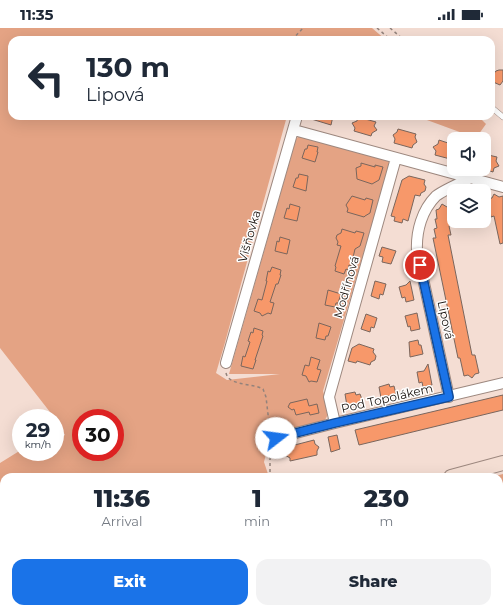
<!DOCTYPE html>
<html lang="en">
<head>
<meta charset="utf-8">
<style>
	:root { --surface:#fff; --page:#f2f2f3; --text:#1f2937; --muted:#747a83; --accent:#1a73e8 }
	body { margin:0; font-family:Montserrat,sans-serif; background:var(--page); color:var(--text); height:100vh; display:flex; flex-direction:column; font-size:15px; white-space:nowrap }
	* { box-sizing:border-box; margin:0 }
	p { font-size:13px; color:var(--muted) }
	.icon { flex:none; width:22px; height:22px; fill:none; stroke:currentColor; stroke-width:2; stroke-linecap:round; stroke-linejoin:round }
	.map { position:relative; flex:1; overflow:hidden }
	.panel { position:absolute; left:0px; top:445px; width:503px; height:140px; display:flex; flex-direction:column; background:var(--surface); border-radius:12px 12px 0 0; box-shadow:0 4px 16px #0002 }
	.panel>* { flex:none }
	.hud { position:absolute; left:8px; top:8px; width:487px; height:84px; border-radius:12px; box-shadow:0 4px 16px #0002; background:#fff; color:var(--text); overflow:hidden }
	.controls { position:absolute; left:447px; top:104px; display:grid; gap:8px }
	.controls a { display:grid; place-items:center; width:44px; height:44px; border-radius:8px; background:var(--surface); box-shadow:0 4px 16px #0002; font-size:20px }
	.speed { position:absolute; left:12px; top:381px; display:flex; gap:8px; font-size:20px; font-weight:700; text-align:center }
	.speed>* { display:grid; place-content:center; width:52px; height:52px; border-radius:50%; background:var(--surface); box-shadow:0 4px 16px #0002; line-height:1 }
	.speed small { font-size:10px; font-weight:400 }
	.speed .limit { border:6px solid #d22; background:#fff; color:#111 }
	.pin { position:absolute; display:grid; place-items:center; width:34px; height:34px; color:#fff; margin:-17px; border:2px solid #fff; border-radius:50%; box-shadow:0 1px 4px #0007 }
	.me { position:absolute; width:44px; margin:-22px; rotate:75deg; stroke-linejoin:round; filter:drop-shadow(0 0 3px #0008) }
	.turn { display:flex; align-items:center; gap:14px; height:84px; padding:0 12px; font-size:18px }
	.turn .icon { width:52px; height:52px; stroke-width:2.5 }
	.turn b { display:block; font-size:28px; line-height:34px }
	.eta { display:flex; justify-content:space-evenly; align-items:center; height:68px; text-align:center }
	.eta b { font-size:24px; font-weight:800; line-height:28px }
	.button { display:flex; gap:8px; margin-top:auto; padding:8px 12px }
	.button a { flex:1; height:46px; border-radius:12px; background:var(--accent); color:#fff; font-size:16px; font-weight:800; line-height:46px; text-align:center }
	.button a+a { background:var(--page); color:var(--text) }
	.status { display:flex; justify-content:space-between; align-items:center; height:28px; padding:0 20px; background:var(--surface); direction:ltr }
	.status svg { height:11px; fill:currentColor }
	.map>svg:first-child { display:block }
	.green { fill:#e4a384; fill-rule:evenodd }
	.building { fill:#f7986a; stroke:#7a665d }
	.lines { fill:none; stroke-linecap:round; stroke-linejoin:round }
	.service-casing { stroke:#9d887f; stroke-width:6 }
	.minor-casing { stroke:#9d887f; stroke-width:12 }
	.secondary-casing { stroke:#9d887f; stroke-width:16 }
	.path { stroke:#92827b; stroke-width:1.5; stroke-dasharray:3 3; stroke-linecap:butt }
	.service { stroke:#fff; stroke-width:5 }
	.minor { stroke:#fff; stroke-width:10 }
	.secondary { stroke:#f4ded3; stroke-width:14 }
	.route-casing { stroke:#114b97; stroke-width:10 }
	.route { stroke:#1a73e8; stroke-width:7 }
	.labels { text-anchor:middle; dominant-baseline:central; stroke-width:3; stroke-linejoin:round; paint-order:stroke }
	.street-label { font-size:12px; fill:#1a130f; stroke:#fff }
</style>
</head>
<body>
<div class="status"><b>11:35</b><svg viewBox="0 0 49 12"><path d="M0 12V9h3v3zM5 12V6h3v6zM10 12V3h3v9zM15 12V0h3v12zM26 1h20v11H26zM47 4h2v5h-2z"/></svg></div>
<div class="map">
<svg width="503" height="585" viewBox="0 0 503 585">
	<rect width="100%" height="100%" fill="#f4ddd3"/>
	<!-- green -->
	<path class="green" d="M0,0H372L386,12H12V88H287L224,318L216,345L227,352L280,346H229L296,111L299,108L391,132L323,363C326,374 333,387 322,394L288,403L286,396L273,399L264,434L269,449H4V563L0,564V435L21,422V424H55V412L65,407L57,393L0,320ZM81,390H115V424H81Z
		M416,88H478L486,96L476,110Z
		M503,446V544L499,542V449H491Z
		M31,581H89L74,585H17Z"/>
	<!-- building -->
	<path class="building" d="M499,42H503V53L500,57L491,53V49L496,43Z
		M308,88H333L331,97L308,90Z
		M358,89L376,94L374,98L377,102L372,105L371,108L354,103L355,100L352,95L357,93Z
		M398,101L416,106L415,109L417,114L413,117L412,120L394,115L395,111L393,107L397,104Z
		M439,112L454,117V132L435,127L436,123L433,119L438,116Z
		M308,117L318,119L317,124H318L315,134L302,130L305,121H307Z
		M484,126L497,129L496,133L499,138L494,140L493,144L484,141Z
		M361,135L375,139V137L383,139L379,152L372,156L357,151L356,140L361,138Z
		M299,146L308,148L306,163L293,159L296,150H298Z
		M409,148L425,152L424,156L426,159L425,163L421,165L420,168L415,167L408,193L403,191L402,195L394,193L395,189L391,188L402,152Z
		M494,166L499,169L503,168V215L500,216L494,188L491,189L488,171L492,170Z
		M352,168L365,172L366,170L373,172L370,185L365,188L364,189L347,184L348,181L346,177Z
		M290,176L300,179L297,193L284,190L287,180L289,181Z
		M442,176L447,179H450L452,188H450L451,197L449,198L451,207H448L472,327H475L479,345L475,346L472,350L468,347L464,348L460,330H458L433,210H436L434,201L437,200L435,191H437L436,182L439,181Z
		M342,201L355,205L356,203L364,205L360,218L355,221L351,238L349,237L348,242L346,241L344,246L335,243L336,239L335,238L341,218L337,217L338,214L336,210L337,207L341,205Z
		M280,209L290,212L287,226L275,223L277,213L279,214Z
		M382,219L396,223L391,236L382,234L383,229L379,228Z
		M272,239L281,242L280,247H281L278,256H276L270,274L274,275L271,286L268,285L262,288L260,285L254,283L258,271L262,272L267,253H266L268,243L270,244Z
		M375,253L386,256L383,267L380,266L379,271L371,268Z
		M410,253L414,272L406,274L405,269L402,270L399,259L406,257Z
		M328,262L341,266L338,275H336L335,279L325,277Z
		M417,285L420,301L411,303L410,298L408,299L405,288Z
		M366,286L377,290L374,300L371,299L370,304L361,301Z
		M319,295L331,299L328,308H326L325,312L316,310Z
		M254,300L263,303L262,307L263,308L255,332H256L253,341L241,338L243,328L245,329L250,314L248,313L251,304L253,305Z
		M418,312L419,317H421L423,326L410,329L409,314Z
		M359,316L374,321L373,324L376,328L375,332L371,334L370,337L357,333L356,335L348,333L352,320Z
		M311,329L320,332L317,341L321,342L317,354L311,353L309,354L306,348L302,347L305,337L309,338Z
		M428,336L432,357L423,359L422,354L419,355L417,344L424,343Z
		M389,356L390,359L394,358L396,366L381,370L379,359Z
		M355,364L356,367L360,366L363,374L347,378L345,366Z
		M503,367V382L359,417L355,402Z
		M307,371L309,378L317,376L319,385L310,387L309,384L296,387L294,381L292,382L288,379L290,375Z
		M337,407L340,421L331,424L328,409Z
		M314,412L315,416L319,419L317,423V427L290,433V430L285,427L288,423L287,419Z"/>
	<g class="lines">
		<defs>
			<path id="service" d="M491,79L503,89"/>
			<path id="minor" d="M294,102L503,159
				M226,335L297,88
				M449,369L417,223C416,203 422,182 436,168C444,162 460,155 469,151
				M335,395L329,369L396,130
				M276,410L335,395L503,355"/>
			<path id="secondary" d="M451,449L503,435
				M0,576L4,574"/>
		</defs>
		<!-- service casing -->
		<use href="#service" class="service-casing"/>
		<!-- minor casing -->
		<use href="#minor" class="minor-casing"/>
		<!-- secondary casing -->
		<use href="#secondary" class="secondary-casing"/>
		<!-- path -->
		<path class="path" d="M377,0L391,12
			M390,0L404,12
			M292,12L303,0
			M226,345C229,358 252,355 263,361L266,369L270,403
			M270,417V449
			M0,559L4,558"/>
		<!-- service -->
		<use href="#service" class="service"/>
		<!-- minor -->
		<use href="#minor" class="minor"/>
		<!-- secondary -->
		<use href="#secondary" class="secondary"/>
	</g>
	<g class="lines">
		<defs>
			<path id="route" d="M276,410L335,395L449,369L420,237"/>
		</defs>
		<!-- route casing -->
		<use href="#route" class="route-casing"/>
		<!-- route -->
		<use href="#route" class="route"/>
	</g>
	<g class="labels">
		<!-- street labels -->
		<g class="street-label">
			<text transform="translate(249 208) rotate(-74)">Višňovka</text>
			<text transform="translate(346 259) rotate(-74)">Modřínová</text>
			<text transform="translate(446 292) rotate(78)">Lipová</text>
			<text transform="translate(387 370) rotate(-13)">Pod Topolákem</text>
		</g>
	</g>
</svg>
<div class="controls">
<a><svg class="icon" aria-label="sound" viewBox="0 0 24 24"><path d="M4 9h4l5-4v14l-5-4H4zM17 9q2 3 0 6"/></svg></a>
<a><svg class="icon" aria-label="layers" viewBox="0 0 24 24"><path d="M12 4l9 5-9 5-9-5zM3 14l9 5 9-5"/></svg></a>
</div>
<div class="speed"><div>29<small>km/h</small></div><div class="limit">30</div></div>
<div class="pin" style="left:420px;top:237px;background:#d93025"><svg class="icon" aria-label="arrive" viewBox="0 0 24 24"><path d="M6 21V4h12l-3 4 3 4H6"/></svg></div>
<svg class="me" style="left:276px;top:410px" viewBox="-20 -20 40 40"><circle r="19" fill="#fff"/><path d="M0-13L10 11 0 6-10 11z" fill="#1a73e8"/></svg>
<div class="hud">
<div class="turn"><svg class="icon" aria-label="left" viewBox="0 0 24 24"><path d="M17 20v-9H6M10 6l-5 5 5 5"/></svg><div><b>130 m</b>Lipová</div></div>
</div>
<section class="panel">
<div class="eta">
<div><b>11:36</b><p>Arrival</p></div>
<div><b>1</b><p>min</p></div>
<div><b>230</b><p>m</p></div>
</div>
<div class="button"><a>Exit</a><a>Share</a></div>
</section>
</div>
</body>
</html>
